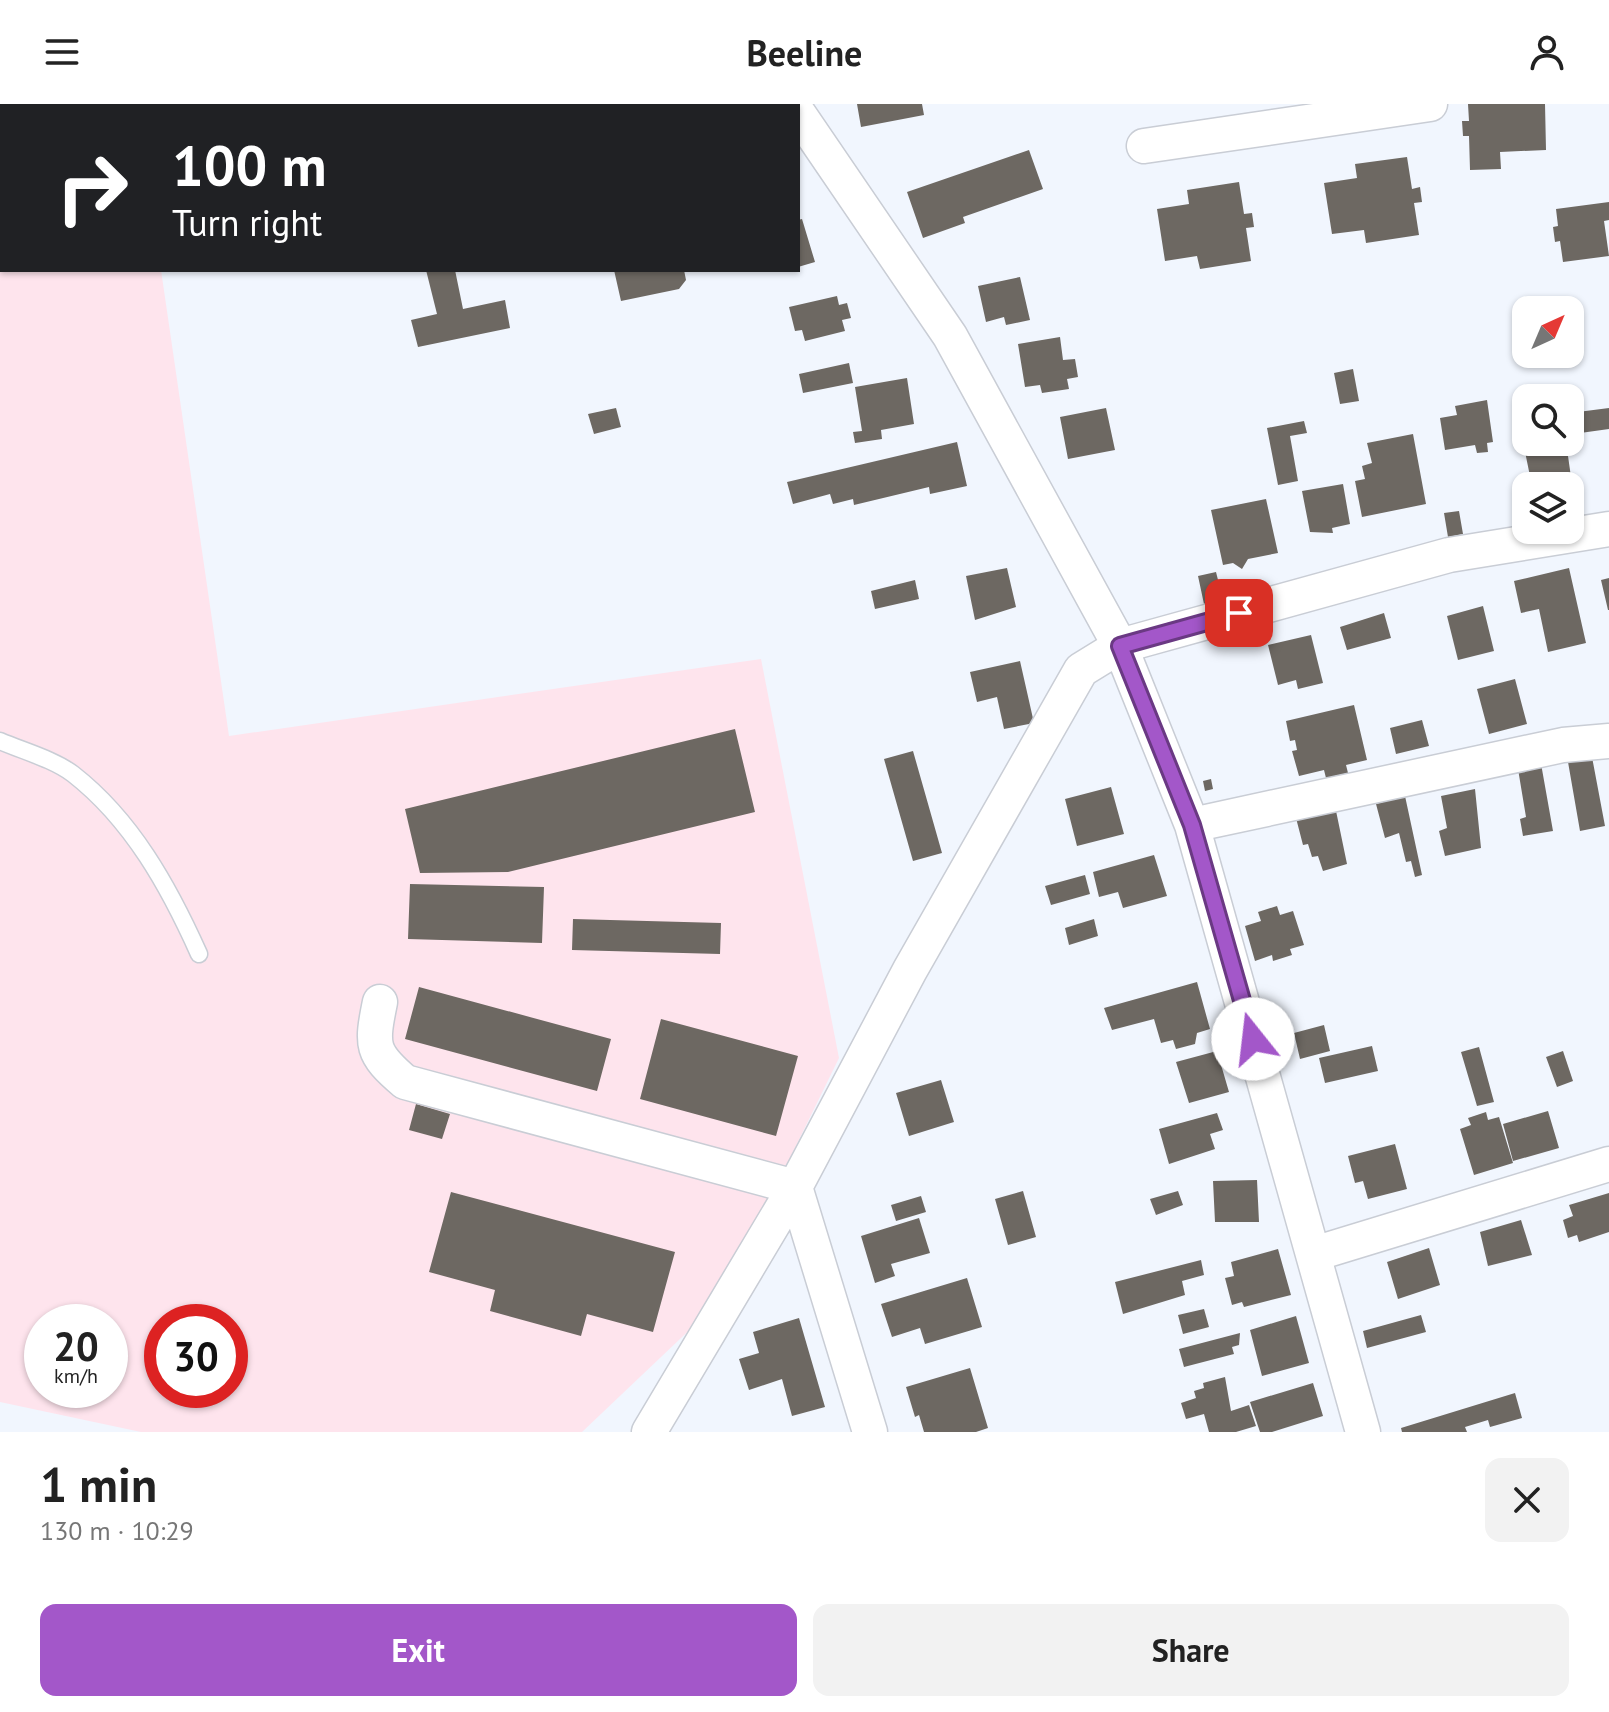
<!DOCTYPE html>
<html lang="en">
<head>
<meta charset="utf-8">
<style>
	:root { --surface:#fff; --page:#f2f2f2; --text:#222; --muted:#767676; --accent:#a357c9 }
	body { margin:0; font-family:"PT Sans",sans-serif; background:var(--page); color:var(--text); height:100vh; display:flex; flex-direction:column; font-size:30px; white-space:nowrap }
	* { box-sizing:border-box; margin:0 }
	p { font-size:26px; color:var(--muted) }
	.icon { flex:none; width:44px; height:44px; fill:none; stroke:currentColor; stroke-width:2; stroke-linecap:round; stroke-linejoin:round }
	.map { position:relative; height:1328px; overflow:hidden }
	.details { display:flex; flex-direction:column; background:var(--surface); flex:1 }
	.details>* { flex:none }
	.top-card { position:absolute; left:0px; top:0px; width:800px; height:168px; box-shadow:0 2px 6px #0004; background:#202124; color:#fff; overflow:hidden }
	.needle { width:52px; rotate:44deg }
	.controls { position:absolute; left:1512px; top:192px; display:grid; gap:16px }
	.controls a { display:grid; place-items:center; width:72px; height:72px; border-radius:16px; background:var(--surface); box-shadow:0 2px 6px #0004; font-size:40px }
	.speed { position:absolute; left:24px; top:1200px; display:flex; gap:16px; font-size:40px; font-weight:700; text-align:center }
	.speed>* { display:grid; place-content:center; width:104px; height:104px; border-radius:50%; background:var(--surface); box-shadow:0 2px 6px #0004; line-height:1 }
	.speed small { font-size:20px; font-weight:400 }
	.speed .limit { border:12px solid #d22; background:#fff; color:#111 }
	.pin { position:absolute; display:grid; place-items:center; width:68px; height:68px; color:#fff; margin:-34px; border-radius:16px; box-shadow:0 4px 12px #0006 }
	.me { position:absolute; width:88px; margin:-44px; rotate:344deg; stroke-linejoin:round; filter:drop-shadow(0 0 6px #0008) }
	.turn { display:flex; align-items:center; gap:28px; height:168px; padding:0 40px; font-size:36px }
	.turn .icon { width:104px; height:104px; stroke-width:2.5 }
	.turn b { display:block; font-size:56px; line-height:68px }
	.round { display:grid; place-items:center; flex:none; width:84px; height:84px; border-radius:16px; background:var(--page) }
	.summary { display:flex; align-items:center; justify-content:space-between; height:136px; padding:0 40px }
	h1 { font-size:48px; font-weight:700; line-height:60px }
	.action { display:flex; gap:16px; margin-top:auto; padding:16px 40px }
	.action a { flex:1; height:92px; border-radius:16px; background:var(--accent); color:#fff; font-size:32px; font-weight:700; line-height:92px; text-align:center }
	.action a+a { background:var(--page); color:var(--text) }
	header { display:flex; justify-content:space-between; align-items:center; height:104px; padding:0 40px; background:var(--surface); font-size:36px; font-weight:700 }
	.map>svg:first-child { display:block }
	.industrial { fill:#fee4ed; fill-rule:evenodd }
	.building { fill:#6d6862 }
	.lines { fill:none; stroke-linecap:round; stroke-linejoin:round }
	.lane-casing { stroke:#c9cdd5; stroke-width:19 }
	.street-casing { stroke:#c9cdd5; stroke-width:37 }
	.lane { stroke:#fff; stroke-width:16 }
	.street { stroke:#fff; stroke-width:34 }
	.route-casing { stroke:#6a3983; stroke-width:20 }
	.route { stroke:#a357c9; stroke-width:14 }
</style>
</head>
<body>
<header><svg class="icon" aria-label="menu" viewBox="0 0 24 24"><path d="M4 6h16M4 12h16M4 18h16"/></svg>Beeline<svg class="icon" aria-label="person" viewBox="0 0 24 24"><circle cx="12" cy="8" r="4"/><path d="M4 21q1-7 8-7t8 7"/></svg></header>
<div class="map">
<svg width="1609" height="1328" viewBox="0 0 1609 1328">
	<rect width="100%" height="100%" fill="#f1f6fe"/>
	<!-- industrial -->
	<path class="industrial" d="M0,0H137L2,2V166H161L229,632L761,555L839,954L720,1197L582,1328H141L0,1298ZM42,1218H110V1286H42ZM162,1218H230V1286H162Z"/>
	<!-- building -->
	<path class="building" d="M857,0H922L924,11L861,23Z
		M1468,0H1545L1546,46L1500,48L1501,65L1470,66L1469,32H1463L1462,17H1469Z
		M1029,46L1043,85L963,113L965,119L923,134L907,88Z
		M1407,53L1412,85L1420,83L1422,98L1414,99L1419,131L1366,139L1364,126L1332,130L1324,79L1357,74L1355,60Z
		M1239,78L1244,110L1252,109L1254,123L1246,124L1251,157L1200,165L1197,152L1165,157L1157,105L1189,100L1187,86Z
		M1609,98V116L1604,117L1609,152L1563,158L1560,137L1555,138L1553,123L1558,122L1556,105Z
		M802,115L815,158L798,163V116Z
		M426,166H455L463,205L505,196L510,224L418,243L411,216L437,210Z
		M614,166H684L686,176L679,185L621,197Z
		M1020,173L1030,216L1006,221L1004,213L986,218L978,182Z
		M837,192L839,201L847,199L851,214L842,216L845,227L805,237L802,226L795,227L789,203Z
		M1060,233L1063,256L1075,255L1078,273L1067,275L1069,285L1042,289L1040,281L1025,283L1018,240Z
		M849,259L853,279L803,289L799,270Z
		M1353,265L1359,297L1340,300L1334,269Z
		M907,274L914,320L881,326L882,335L855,339L853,328L862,327L855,283Z
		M1487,296L1493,338L1487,339L1488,348L1477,349L1475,341L1445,346L1440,314L1457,311L1455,302Z
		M616,304L621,323L594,330L588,310Z
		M1106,304L1115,346L1068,355L1060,313Z
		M1609,304V325L1573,330L1570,309Z
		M1304,317L1307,329L1290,332L1298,377L1278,381L1267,324Z
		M1413,330L1426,400L1362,413L1355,377L1365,375L1362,362L1372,359L1367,339Z
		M1526,332V338H1566L1573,387L1570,388V382H1532L1522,333Z
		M957,338L967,382L930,390L929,383L854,401L853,395L833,400L830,390L793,400L787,378Z
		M1343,380L1350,420L1332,424L1333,429L1310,428L1302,387Z
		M1266,395L1278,449L1248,455L1242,465L1233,459L1223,461L1211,406Z
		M1459,407L1463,430L1448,433L1444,409Z
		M1007,464L1016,503L975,516L966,472Z
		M1569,464L1586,539L1548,548L1539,505L1521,509L1514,477Z
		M1216,468L1223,496L1204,500L1198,472Z
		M1609,474V506H1608L1601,476Z
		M915,476L919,495L875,505L871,487Z
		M1483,502L1494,547L1458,556L1447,512Z
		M1384,509L1391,534L1347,546L1340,523Z
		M1311,531L1323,579L1298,585L1296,576L1278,581L1268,541Z
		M1020,557L1034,619L1004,625L997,593L977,598L970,568Z
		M1515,575L1527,620L1489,630L1477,585Z
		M1354,601L1367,656L1346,661L1348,669L1326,674L1324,666L1299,672L1292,647L1297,646L1295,636L1290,637L1286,617Z
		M1422,616L1429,642L1396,650L1390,624Z
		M735,625L755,708L508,768L420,769L405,705Z
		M913,647L942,749L913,757L884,655Z
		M1592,653L1605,722L1580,727L1568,658Z
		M1540,654L1553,727L1523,732L1520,715L1526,713L1517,659Z
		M1211,675L1213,685L1205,687L1203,677Z
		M1111,683L1124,730L1077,742L1065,695Z
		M1475,685L1481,744L1445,752L1439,727L1447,724L1441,692Z
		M1405,692L1422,771L1415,773L1411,757L1406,758L1399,729L1385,734L1376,700Z
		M1335,702L1347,760L1323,767L1318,752L1312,753L1308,740L1303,741L1296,714Z
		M1154,751L1167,792L1123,804L1118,788L1099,793L1093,768Z
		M1085,771L1090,790L1051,801L1045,782Z
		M410,780L544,783L542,839L408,835Z
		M1277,802L1280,811L1293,807L1304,841L1290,845L1292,851L1273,857L1272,851L1255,857L1245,822L1261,817L1258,808Z
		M573,815L721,819L720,850L572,846Z
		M1094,815L1098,832L1069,841L1065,824Z
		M1197,878L1210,925L1197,929L1195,940L1176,945L1173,936L1161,939L1154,915L1112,926L1104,904Z
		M419,883L611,935L597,987L405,935Z
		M661,915L798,952L776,1032L640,995Z
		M1324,921L1330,947L1300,955L1294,929Z
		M1372,942L1378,967L1325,979L1319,954Z
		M1479,943L1494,998L1477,1002L1461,948Z
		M1217,947L1229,988L1189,999L1176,958Z
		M1563,947L1573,977L1557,983L1546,953Z
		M941,976L954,1018L909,1032L896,989Z
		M416,1000L450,1010L442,1035L409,1026Z
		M1548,1007L1559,1044L1513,1057L1503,1020Z
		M1486,1008L1488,1016L1499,1013L1513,1059L1474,1071L1460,1025L1471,1021L1468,1014Z
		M1217,1009L1223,1026L1210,1030L1215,1045L1169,1060L1159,1025Z
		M1395,1040L1407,1085L1368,1095L1363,1077L1355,1079L1348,1052Z
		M1257,1076L1259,1118H1215L1213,1077Z
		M1023,1087L1036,1133L1008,1141L995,1095Z
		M1178,1087L1183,1101L1156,1111L1150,1095Z
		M451,1088L675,1148L653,1228L587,1210L581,1232L490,1207L495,1186L429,1168Z
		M1609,1089V1128L1579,1138L1577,1131L1568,1134L1563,1116L1573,1112L1569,1101Z
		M921,1092L926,1108L896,1117L891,1101Z
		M919,1114L930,1149L891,1160L895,1172L875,1179L861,1132Z
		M1521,1116L1532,1151L1488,1162L1480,1128Z
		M1429,1144L1440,1181L1398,1195L1387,1158Z
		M1278,1145L1291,1191L1244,1203L1242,1198L1232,1201L1225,1174L1234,1172L1231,1158Z
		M1201,1156L1204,1171L1182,1177L1185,1191L1123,1210L1115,1178Z
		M967,1174L982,1223L925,1240L920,1224L892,1233L881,1200Z
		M1204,1205L1209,1223L1183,1230L1178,1211Z
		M1421,1211L1426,1228L1367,1244L1363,1227Z
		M1296,1212L1309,1259L1262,1272L1250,1226Z
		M799,1214L825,1303L792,1312L782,1275L749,1286L739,1255L759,1249L753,1228Z
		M1240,1229L1239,1241L1232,1243L1234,1250L1184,1263L1179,1245Z
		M970,1264L988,1324L976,1328H924L919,1311L915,1313L906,1283Z
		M1225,1273L1231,1307L1249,1301L1256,1322L1236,1328H1209L1204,1310L1186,1315L1181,1299L1196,1294L1194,1287L1204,1284L1203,1279Z
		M1313,1279L1323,1312L1272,1328H1260L1250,1298Z
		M1515,1289L1522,1314L1490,1323L1488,1316L1465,1323L1467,1328H1402L1401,1324Z"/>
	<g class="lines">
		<defs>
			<path id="lane" d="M0,637C23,647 53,655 73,670C132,716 169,783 199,850"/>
			<path id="street" d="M798,9L950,232L1120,542L1192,721L1363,1328
				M1144,42L1430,0
				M1192,721L1563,641L1609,637
				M380,898C371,942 371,949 405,978L795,1083L649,1328
				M1314,1150L1609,1060
				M870,1328L795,1083L910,866L1081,566L1120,542L1449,451L1609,425"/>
		</defs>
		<!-- lane casing -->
		<use href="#lane" class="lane-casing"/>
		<!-- street casing -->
		<use href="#street" class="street-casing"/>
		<!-- lane -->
		<use href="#lane" class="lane"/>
		<!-- street -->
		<use href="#street" class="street"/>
	</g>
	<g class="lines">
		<defs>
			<path id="route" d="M1239,509L1120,542L1192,721L1253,935"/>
		</defs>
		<!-- route casing -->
		<use href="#route" class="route-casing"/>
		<!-- route -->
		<use href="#route" class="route"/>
	</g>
</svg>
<div class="controls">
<a><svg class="needle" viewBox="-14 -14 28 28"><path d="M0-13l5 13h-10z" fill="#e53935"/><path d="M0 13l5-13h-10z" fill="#767676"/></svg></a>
<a><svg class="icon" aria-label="search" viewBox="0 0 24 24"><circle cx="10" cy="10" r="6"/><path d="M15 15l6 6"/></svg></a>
<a><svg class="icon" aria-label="layers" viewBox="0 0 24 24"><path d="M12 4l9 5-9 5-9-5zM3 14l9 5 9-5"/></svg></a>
</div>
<div class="speed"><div>20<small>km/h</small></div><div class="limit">30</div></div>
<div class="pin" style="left:1239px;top:509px;background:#d93025"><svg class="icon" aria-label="arrive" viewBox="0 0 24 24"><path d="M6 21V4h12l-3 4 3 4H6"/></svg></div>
<svg class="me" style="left:1253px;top:935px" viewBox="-20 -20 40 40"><circle r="19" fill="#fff"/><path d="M0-13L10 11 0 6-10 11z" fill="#a357c9"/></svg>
<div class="top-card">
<div class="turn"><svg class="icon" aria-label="right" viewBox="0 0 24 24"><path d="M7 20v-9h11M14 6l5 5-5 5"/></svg><div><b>100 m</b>Turn right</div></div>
</div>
</div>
<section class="details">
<div class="summary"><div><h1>1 min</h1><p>130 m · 10:29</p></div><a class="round"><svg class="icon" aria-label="close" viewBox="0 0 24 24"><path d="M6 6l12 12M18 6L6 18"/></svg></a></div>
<div class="action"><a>Exit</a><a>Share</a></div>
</section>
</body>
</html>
